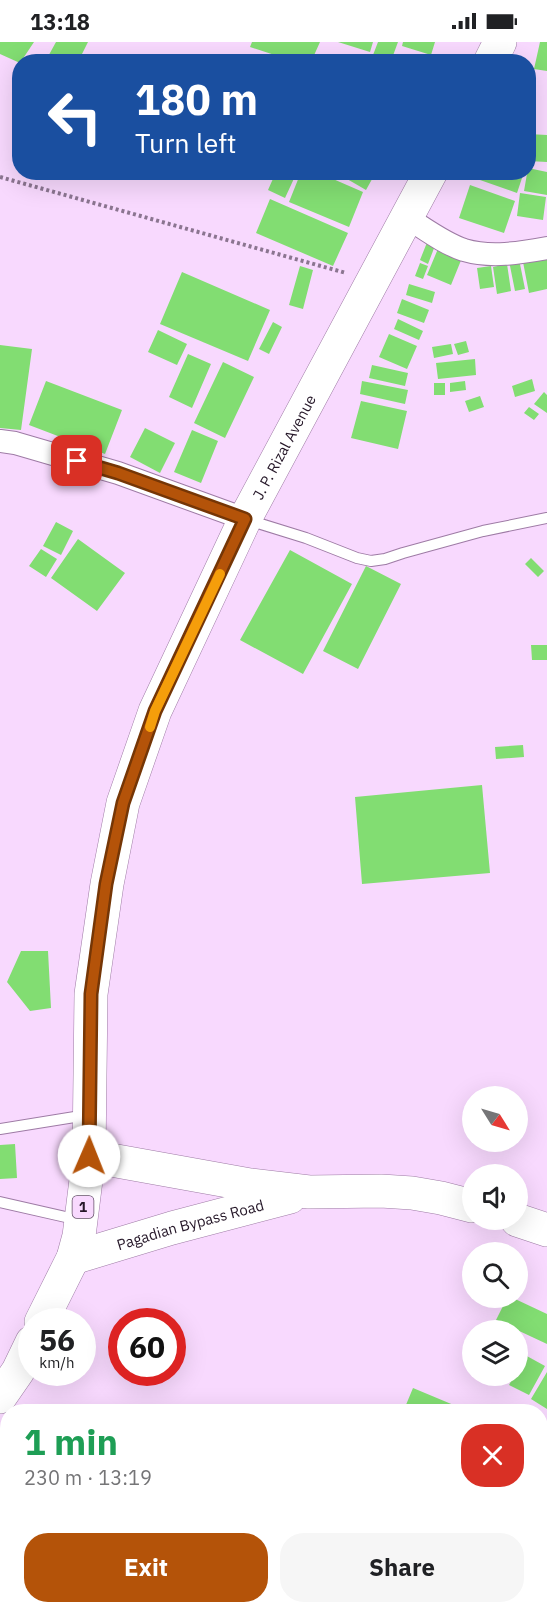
<!DOCTYPE html>
<html lang="en">
<head>
<meta charset="utf-8">
<style>
	:root { --surface:#fff; --page:#f6f6f6; --text:#202124; --muted:#757577; --accent:#b45309 }
	body { margin:0; font-family:"IBM Plex Sans",sans-serif; background:var(--page); color:var(--text); height:100vh; display:flex; flex-direction:column; font-size:22px; white-space:nowrap }
	* { box-sizing:border-box; margin:0 }
	p { font-size:20px; color:var(--muted) }
	.icon { flex:none; width:33px; height:33px; fill:none; stroke:currentColor; stroke-width:2; stroke-linecap:round; stroke-linejoin:round }
	.map { position:relative; flex:1; overflow:hidden }
	.panel { position:absolute; left:0px; top:1362px; width:548px; height:210px; display:flex; flex-direction:column; background:var(--surface); border-radius:24px 24px 0 0; box-shadow:0 6px 24px #0002 }
	.panel>* { flex:none }
	.hud { position:absolute; left:12px; top:12px; width:524px; height:126px; border-radius:24px; box-shadow:0 6px 24px #0002; background:#1a4fa0; color:#fff; overflow:hidden }
	.needle { width:39px; rotate:127deg }
	.controls { position:absolute; left:462px; top:1044px; display:grid; gap:12px }
	.controls a { display:grid; place-items:center; width:66px; height:66px; border-radius:50%; background:var(--surface); box-shadow:0 6px 24px #0002; font-size:30px }
	.speed { position:absolute; left:18px; top:1266px; display:flex; gap:12px; font-size:30px; font-weight:700; text-align:center }
	.speed>* { display:grid; place-content:center; width:78px; height:78px; border-radius:50%; background:var(--surface); box-shadow:0 6px 24px #0002; line-height:1 }
	.speed small { font-size:15px; font-weight:400 }
	.speed .limit { border:9px solid #d22; background:#fff; color:#111 }
	.pin { position:absolute; display:grid; place-items:center; width:51px; height:51px; color:#fff; margin:-26px; border-radius:12px; box-shadow:0 3px 9px #0006 }
	.me { position:absolute; width:66px; margin:-33px; rotate:1deg; stroke-linejoin:round; filter:drop-shadow(0 0 4px #0008) }
	.turn { display:flex; align-items:center; gap:21px; height:126px; padding:0 24px; font-size:27px }
	.turn .icon { width:78px; height:78px; stroke-width:2.5 }
	.turn b { display:block; font-size:42px; line-height:51px }
	.round { display:grid; place-items:center; flex:none; width:63px; height:63px; border-radius:24px; background:var(--page) }
	.overview { display:flex; align-items:center; justify-content:space-between; height:102px; padding:0 24px }
	h1 { font-size:36px; font-weight:800; line-height:45px; color:#1e9e55 }
	.cta { display:flex; gap:12px; margin-top:auto; padding:12px 24px }
	.cta a { flex:1; height:69px; border-radius:24px; background:var(--accent); color:#fff; font-size:24px; font-weight:800; line-height:69px; text-align:center }
	.cta a+a { background:var(--page); color:var(--text) }
	.status { display:flex; justify-content:space-between; align-items:center; height:42px; padding:0 30px; background:var(--surface); direction:ltr }
	.status svg { height:16px; fill:currentColor }
	.map>svg:first-child { display:block }
	.building { fill:#82dd72 }
	.lines { fill:none; stroke-linecap:round; stroke-linejoin:round }
	.lane-casing { stroke:#9e7ba5; stroke-width:12 }
	.street-casing { stroke:#9e7ba5; stroke-width:24 }
	.primary-casing { stroke:#9e7ba5; stroke-width:34 }
	.highway-casing { stroke:#9e7ba5; stroke-width:34 }
	.path { stroke:#8b7590; stroke-width:4; stroke-dasharray:3 3; stroke-linecap:butt }
	.lane { stroke:#fff; stroke-width:10 }
	.street { stroke:#fff; stroke-width:22 }
	.primary { stroke:#fff; stroke-width:33 }
	.highway { stroke:#fff; stroke-width:33 }
	.route-casing { stroke:#753606; stroke-width:15 }
	.route { stroke:#b45309; stroke-width:10 }
	.slow { stroke:#f59e0b; stroke-width:10 }
	.labels { text-anchor:middle; dominant-baseline:central; stroke-width:4.5; stroke-linejoin:round; paint-order:stroke }
	.shield { fill:#f8d9fe; stroke:#645168; stroke-width:1.5 }
	.shield-label { font-size:14px; font-weight:bold; fill:#251728 }
	.street-label { font-size:15px; fill:#251728; stroke:#f8d9fe }
</style>
</head>
<body>
<div class="status"><b>13:18</b><svg viewBox="0 0 49 12"><path d="M0 12V9h3v3zM5 12V6h3v6zM10 12V3h3v9zM15 12V0h3v12zM26 1h20v11H26zM47 4h2v5h-2z"/></svg></div>
<div class="map">
<svg width="547" height="1572" viewBox="0 0 547 1572">
	<rect width="100%" height="100%" fill="#f8d9fe"/>
	<!-- building -->
	<path class="building" d="M0,0H34L20,21L0,12Z
		M56,0H88L78,20H45Z
		M252,0H320L311,20H296L250,5Z
		M338,0H373L370,10Z
		M378,0H398L391,19L373,13Z
		M403,0H435L431,13L402,4Z
		M540,0H547V29L534,27Z
		M528,92L547,93V120L528,119Z
		M528,126L547,130V153L524,149Z
		M276,130H297L285,156L268,148Z
		M301,130H317L363,150L349,185L289,160Z
		M335,130H376L366,148Z
		M483,130H524L517,151L480,138Z
		M470,143L515,159L504,191L459,176Z
		M520,151L546,155L543,178L517,174Z
		M270,157L348,191L333,224L256,191Z
		M428,198L436,201L428,222L420,218Z
		M440,202L464,211L451,243L427,233Z
		M547,215V247L529,251L523,220Z
		M519,217L525,247L515,249L509,219Z
		M420,221L428,224L423,237L415,234Z
		M507,222L511,249L497,252L493,225Z
		M300,224L313,228L303,267L289,263Z
		M491,224L494,245L480,247L477,226Z
		M182,230L270,268L248,319L160,282Z
		M409,242L435,250L432,261L406,253Z
		M402,257L429,268L424,281L397,271Z
		M398,277L423,289L419,298L394,287Z
		M273,280L282,285L269,312L259,307Z
		M158,288L187,302L177,323L148,310Z
		M389,292L417,304L407,327L379,315Z
		M466,299L469,310L458,313L454,302Z
		M451,302L453,312L434,316L432,305Z
		M0,303L32,307L21,388L0,386Z
		M188,312L211,322L192,366L169,355Z
		M475,317L476,333L438,337L436,321Z
		M223,320L254,335L225,396L194,381Z
		M372,323L408,331L405,344L369,336Z
		M532,337L535,349L515,355L512,344Z
		M46,339L122,368L105,412L29,383Z
		M362,339L408,348L405,362L360,352Z
		M465,339L466,348L450,350V341Z
		M434,341H445V353H434Z
		M544,350L547,353V371L534,362Z
		M480,354L484,365L469,370L465,359Z
		M361,359L407,369L398,407L351,396Z
		M529,365L539,372L534,378L524,371Z
		M145,386L175,401L160,431L130,415Z
		M192,388L218,399L201,441L174,430Z
		M56,480L73,489L61,513L43,504Z
		M78,497L125,531L97,569L51,536Z
		M41,507L57,517L46,535L29,524Z
		M290,508L352,542L303,632L240,598Z
		M531,516L544,529L538,535L525,522Z
		M366,524L401,542L358,627L323,609Z
		M531,603H547V618H532Z
		M523,703L524,715L496,717L495,705Z
		M482,743L490,831L362,842L355,755Z
		M21,909H48L51,966L30,969L7,940Z
		M15,1102L17,1136L0,1137V1103Z
		M507,1256H513L547,1272V1302L496,1278Z
		M525,1313L545,1324L529,1353L509,1343L514,1334H518V1327Z
		M547,1330V1367L531,1357Z
		M491,1334H507L502,1341Z
		M413,1346L468,1369V1370H403Z
		M540,1400L547,1403V1435L540,1451Z
		M99,1564H159L162,1569L159,1572H102L96,1568Z"/>
	<g class="lines">
		<defs>
			<path id="lane" d="M248,478L306,496L357,516L371,519L385,517L403,511L483,489L547,476
				M0,1087L87,1073
				M0,1160L79,1178"/>
			<path id="street" d="M406,175C424,186 443,201 464,208C491,216 519,211 547,206
				M0,399L15,401L118,431L245,477"/>
			<g id="primary">
				<path d="M490,20L500,0"/>
				<path id="s1" d="M89,1114L91,952L107,842L123,761L155,669L245,477L431,130"/>
			</g>
			<g id="highway">
				<path d="M517,1178L547,1188"/>
				<path id="s2" d="M73,1216L172,1186L290,1155"/>
				<path d="M41,1280L73,1216L79,1194L89,1114L250,1143L309,1150L381,1149L412,1151L441,1156L472,1164"/>
				<path d="M0,1355L18,1329L32,1300"/>
			</g>
		</defs>
		<!-- lane casing -->
		<use href="#lane" class="lane-casing"/>
		<!-- street casing -->
		<use href="#street" class="street-casing"/>
		<!-- primary casing -->
		<use href="#primary" class="primary-casing"/>
		<!-- highway casing -->
		<use href="#highway" class="highway-casing"/>
		<!-- path -->
		<path class="path" d="M0,135L346,231"/>
		<!-- lane -->
		<use href="#lane" class="lane"/>
		<!-- street -->
		<use href="#street" class="street"/>
		<!-- primary -->
		<use href="#primary" class="primary"/>
		<!-- highway -->
		<use href="#highway" class="highway"/>
	</g>
	<g class="lines">
		<defs>
			<path id="route" d="M77,419L118,431L245,477L155,669L123,761L106,842L91,952L89,1114"/>
		</defs>
		<!-- route casing -->
		<use href="#route" class="route-casing"/>
		<!-- route -->
		<use href="#route" class="route"/>
		<!-- slow -->
		<path class="slow" d="M150,685L155,669L220,532"/>
	</g>
	<g class="labels">
		<!-- shield labels -->
		<rect class="shield" x="72.5" y="1154" width="21" height="22" rx="4.5"/>
		<g class="shield-label">
			<text x="83" y="1165">1</text>
		</g>
		<!-- street labels -->
		<g class="street-label">
			<text stroke="none"><textPath href="#s1" startOffset="747">J. P. Rizal Avenue</textPath></text>
			<text stroke="none"><textPath href="#s2" startOffset="122">Pagadian Bypass Road</textPath></text>
		</g>
	</g>
</svg>
<div class="controls">
<a><svg class="needle" viewBox="-14 -14 28 28"><path d="M0-13l5 13h-10z" fill="#e53935"/><path d="M0 13l5-13h-10z" fill="#757577"/></svg></a>
<a><svg class="icon" aria-label="sound" viewBox="0 0 24 24"><path d="M4 9h4l5-4v14l-5-4H4zM17 9q2 3 0 6"/></svg></a>
<a><svg class="icon" aria-label="search" viewBox="0 0 24 24"><circle cx="10" cy="10" r="6"/><path d="M15 15l6 6"/></svg></a>
<a><svg class="icon" aria-label="layers" viewBox="0 0 24 24"><path d="M12 4l9 5-9 5-9-5zM3 14l9 5 9-5"/></svg></a>
</div>
<div class="speed"><div>56<small>km/h</small></div><div class="limit">60</div></div>
<div class="pin" style="left:77px;top:419px;background:#d93025"><svg class="icon" aria-label="arrive" viewBox="0 0 24 24"><path d="M6 21V4h12l-3 4 3 4H6"/></svg></div>
<svg class="me" style="left:89px;top:1114px" viewBox="-20 -20 40 40"><circle r="19" fill="#fff"/><path d="M0-13L10 11 0 6-10 11z" fill="#b45309"/></svg>
<div class="hud">
<div class="turn"><svg class="icon" aria-label="left" viewBox="0 0 24 24"><path d="M17 20v-9H6M10 6l-5 5 5 5"/></svg><div><b>180 m</b>Turn left</div></div>
</div>
<section class="panel">
<div class="overview"><div><h1>1 min</h1><p>230 m · 13:19</p></div><a class="round" style="background:#d93025;color:#fff"><svg class="icon" aria-label="close" viewBox="0 0 24 24"><path d="M6 6l12 12M18 6L6 18"/></svg></a></div>
<div class="cta"><a>Exit</a><a>Share</a></div>
</section>
</div>
</body>
</html>
